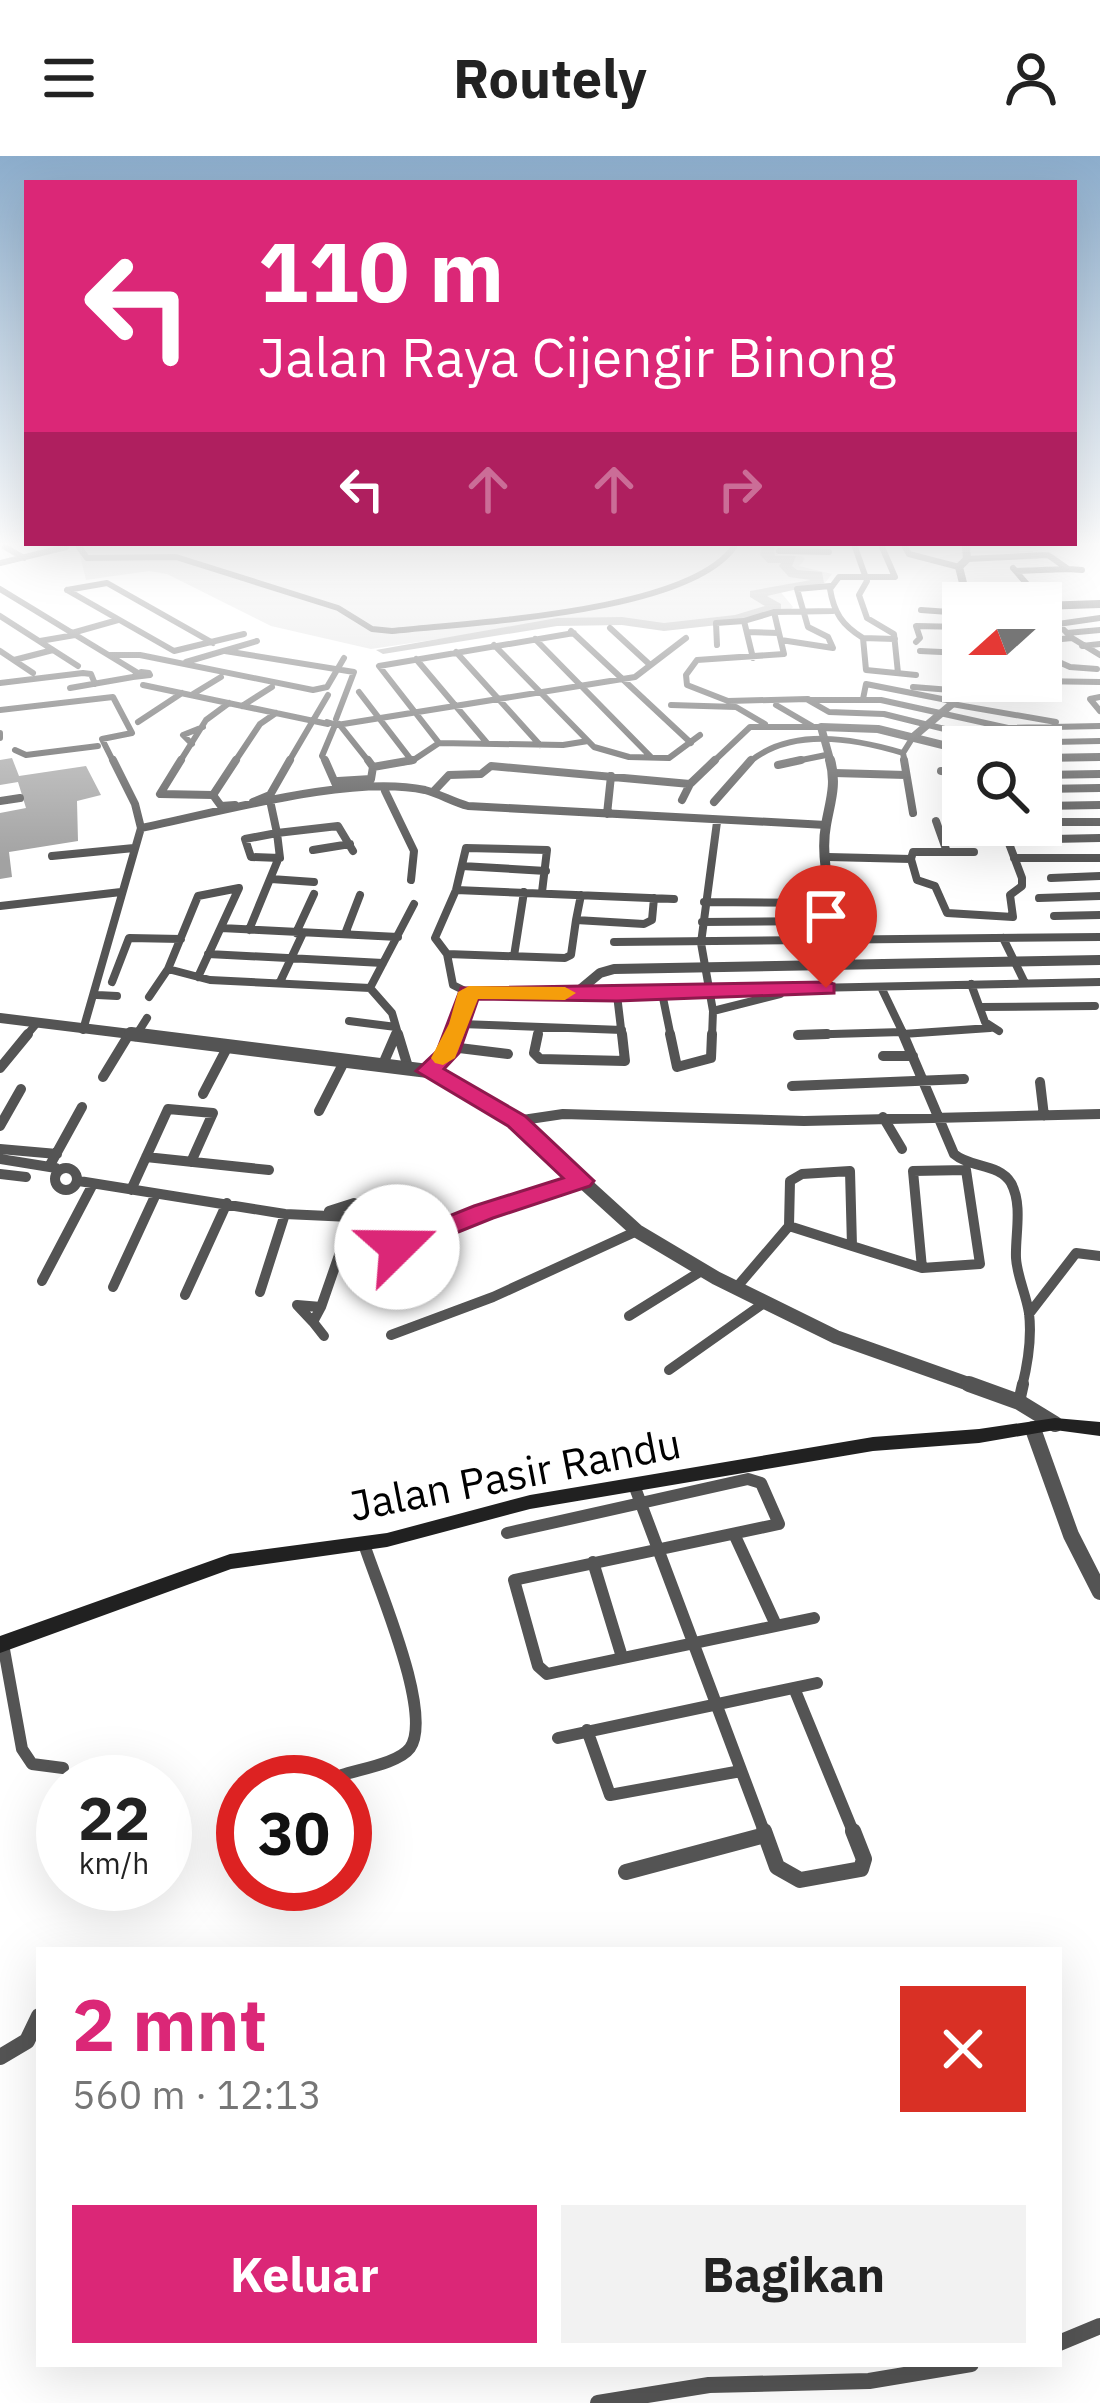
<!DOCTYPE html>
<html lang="id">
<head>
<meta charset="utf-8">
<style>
	:root { --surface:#fff; --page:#f2f2f2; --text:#222; --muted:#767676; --accent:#db2777 }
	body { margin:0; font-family:"IBM Plex Sans",sans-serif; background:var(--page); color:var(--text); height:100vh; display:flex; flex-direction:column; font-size:45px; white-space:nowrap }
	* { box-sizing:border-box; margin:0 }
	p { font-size:39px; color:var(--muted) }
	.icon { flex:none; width:66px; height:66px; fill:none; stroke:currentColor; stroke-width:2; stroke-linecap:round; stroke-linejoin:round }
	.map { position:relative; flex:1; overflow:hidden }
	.sheet { position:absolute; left:36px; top:1791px; width:1026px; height:420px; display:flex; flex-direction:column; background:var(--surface); border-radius:0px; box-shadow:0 12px 48px #0002 }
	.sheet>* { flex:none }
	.guide { position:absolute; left:24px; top:24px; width:1053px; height:366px; border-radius:0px; box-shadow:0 12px 48px #0002; background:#db2777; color:#fff; overflow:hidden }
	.needle { width:78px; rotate:249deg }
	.controls { position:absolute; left:942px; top:426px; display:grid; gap:24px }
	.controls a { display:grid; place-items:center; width:120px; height:120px; border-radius:0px; background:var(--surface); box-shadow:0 12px 48px #0002; font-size:60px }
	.speed { position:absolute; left:36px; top:1599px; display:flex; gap:24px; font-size:60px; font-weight:700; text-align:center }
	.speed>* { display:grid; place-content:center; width:156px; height:156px; border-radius:50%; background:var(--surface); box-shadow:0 12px 48px #0002; line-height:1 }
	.speed small { font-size:30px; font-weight:400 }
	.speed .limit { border:18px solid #d22; background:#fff; color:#111 }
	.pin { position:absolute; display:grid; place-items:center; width:102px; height:102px; color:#fff; margin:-123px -51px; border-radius:50% 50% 50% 0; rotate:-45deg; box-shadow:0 0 12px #0007 }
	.pin .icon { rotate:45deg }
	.me { position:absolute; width:132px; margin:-66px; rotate:68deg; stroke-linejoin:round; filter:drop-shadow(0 0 9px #0008) }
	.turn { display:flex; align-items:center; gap:42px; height:252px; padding:0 36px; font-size:54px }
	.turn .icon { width:156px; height:156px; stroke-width:2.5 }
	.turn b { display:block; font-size:84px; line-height:102px }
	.lanes { display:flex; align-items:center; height:114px; padding:0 36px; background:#0003; justify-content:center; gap:60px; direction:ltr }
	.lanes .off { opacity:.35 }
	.round { display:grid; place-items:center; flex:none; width:126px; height:126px; border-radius:0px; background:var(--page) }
	.head { display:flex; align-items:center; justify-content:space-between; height:204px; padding:0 36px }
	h1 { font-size:72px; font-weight:700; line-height:90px; color:var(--accent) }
	.primary-button { display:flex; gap:24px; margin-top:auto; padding:24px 36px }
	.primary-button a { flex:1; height:138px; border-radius:0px; background:var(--accent); color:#fff; font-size:48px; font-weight:700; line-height:138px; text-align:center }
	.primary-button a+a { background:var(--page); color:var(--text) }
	header { display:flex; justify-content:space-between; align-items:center; height:156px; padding:0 36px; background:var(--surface); font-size:54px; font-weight:700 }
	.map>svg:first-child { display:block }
	.green { fill:#dbdbdb }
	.water { fill:#a2a2a2 }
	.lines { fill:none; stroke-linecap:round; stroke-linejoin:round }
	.river { fill:#a2a2a2; fill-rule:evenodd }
	.minor-far4 { stroke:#545454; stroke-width:6 }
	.minor-far3 { stroke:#545454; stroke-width:8 }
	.minor-far2 { stroke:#545454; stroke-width:10 }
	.minor-far1 { stroke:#545454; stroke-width:12 }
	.minor { stroke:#545454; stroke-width:16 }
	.tertiary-far3 { stroke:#545454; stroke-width:8 }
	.tertiary-far2 { stroke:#545454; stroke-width:10 }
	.tertiary-far1 { stroke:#545454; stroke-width:14 }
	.tertiary { stroke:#545454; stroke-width:16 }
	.secondary { fill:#212121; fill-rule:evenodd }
	.route { fill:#db2777; stroke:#8e194d; stroke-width:3 }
	.slow { fill:#f59e0b }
	.labels { text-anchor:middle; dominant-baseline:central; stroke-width:10; stroke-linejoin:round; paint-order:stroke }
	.street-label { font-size:42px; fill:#000; stroke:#fff }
</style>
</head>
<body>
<header><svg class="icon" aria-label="menu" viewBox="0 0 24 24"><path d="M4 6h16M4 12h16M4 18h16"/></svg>Routely<svg class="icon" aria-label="person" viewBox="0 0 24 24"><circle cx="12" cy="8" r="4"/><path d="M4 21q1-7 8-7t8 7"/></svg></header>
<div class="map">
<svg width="1100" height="2247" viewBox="0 0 1100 2247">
	<rect width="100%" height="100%" fill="#fff"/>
	<!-- green -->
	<path class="green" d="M78,391H775L778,399L802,400L805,403L799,410L832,418L824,428L779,434L793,451L790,454L674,473L643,466L568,464L371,493L271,470L167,418L149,415L86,424Z"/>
	<!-- water -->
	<path class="water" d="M12,602L19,620L86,610L101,639L77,645L78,685L9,696L12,721L0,723V657L26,652L18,626L0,629V604Z"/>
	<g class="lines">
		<!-- river -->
		<path class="river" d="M762,391H774L775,400H796L792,410L797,414L822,416L824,427L767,440L781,448V454L736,467L664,475L622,469L557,470L383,498L376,494L557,462L622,461L664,467L735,459L765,450L750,441V435L811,424L789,421L779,410L781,407H768L760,399Z"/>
		<!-- minor-far4 -->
		<path class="minor-far4" d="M5,391L24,402
			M79,391L87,402L176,401L338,452L372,473L392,475C472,466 687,457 734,391
			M855,391L867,425L859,439L867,462L894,478L898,517
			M882,391L895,421H839L830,433C834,457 842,469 863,482L866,514L916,519
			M905,391L909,398L959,411
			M779,395L829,396
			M967,403L1048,399L1068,413L1082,414
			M0,407L66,391
			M1013,412L1046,450
			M1016,415L1068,413
			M0,433L138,517
			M67,434L174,495L244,478
			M67,434L107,427L213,487
			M921,454L963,457
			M774,456L784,498L697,504L686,519L687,529L728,545L808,543
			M0,460L78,510
			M744,465L774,456L833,455
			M610,472L648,507
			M571,475L691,587
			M747,476L779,477
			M72,477L118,464
			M1067,477L1100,474
			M863,482L895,483
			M1072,482L1058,468L1100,462
			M535,483L651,601
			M781,484L833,492L828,481L808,471L797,433L830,430
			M40,485L75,479
			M1041,485L1072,482L1100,499
			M916,486L920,482L916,470L963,471
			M494,489L594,591L629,601L669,602L700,579
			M717,489L716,467L744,465L753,502
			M1082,490L1100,488
			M0,495L33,517
			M225,495L354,516L336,563
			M920,495L963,497
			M456,496L540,589
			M1041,498L1070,511L1097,513
			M109,499H140L313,534L327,531L344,502
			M416,503L487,587
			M14,504L53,494
			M186,506L257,485
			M141,516L149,517L150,519L133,521Z
			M1034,525L1100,526
			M0,527L83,517L91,518L95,528
			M143,529L328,568
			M913,531L951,534
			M70,532L133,521
			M359,536L412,605
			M193,538L221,521
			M1100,541L1090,543L1100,555
			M863,543L866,528L952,545
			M952,548L1056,566
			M671,549L736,551L765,568
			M776,549L812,570
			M242,550L272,531
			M0,554L113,541L132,577L102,583L114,607
			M138,566L182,537
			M327,566L337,569L635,521L686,482
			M339,568L370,607
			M1100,570L1008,572L881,544H808L829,556L884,558L1001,587L1100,585
			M0,577V582
			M439,587L379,510L574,477
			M439,587L563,589L588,585
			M192,588L183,579L203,571
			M15,594L26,599L98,590
			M903,597L905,607
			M179,607L206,564L229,547
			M234,607L260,568L276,557
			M288,607L328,539
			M327,607L322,600L335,569
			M398,607L412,605L439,587
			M712,607L750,571H821
			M748,607C791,571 853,582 903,597L913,581
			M787,607L826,599"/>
		<!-- minor-far3 -->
		<path class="minor-far3" d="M181,604L160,638L213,639
			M325,604L336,629
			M368,604L373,611
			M904,604L913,657
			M778,609L801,604
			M941,615L963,617
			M834,617L906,619
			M1041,619L1100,618
			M338,625L371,623L373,611L413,604
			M1041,633L1100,632
			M385,635L414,695L411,724
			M433,636L449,619L481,618L491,610L690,628
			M213,639L221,650L235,649
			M213,639L236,604
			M682,644L690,628L715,604
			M0,645L20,642
			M253,646L270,639L290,604
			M714,646L751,604
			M271,649L277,677
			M1041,650L1100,649
			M607,658L611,620
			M936,665L947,696
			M1041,666H1100
			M141,672C217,657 350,618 425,634C440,638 453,646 468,650L826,669
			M277,677L280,702L251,701L245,683Z
			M277,677L338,670L353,695
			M1008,684L1100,682
			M313,694L350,688
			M52,700L134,692
			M828,701L911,703L913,696H974
			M1014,702H1100
			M911,703L917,724L935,730L947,757L1013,761L1010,739L1022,730V722L1002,669
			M462,710L546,715
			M1051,722L1100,720
			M271,723L314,726
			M456,734L674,743
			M581,739L576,764L644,768L652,764L654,742
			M1039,742L1100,740
			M704,746L831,747
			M0,750L121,736
			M1054,760L1100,759
			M702,766L836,765
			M221,772L398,781
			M249,774L277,706
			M296,777L314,738
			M345,778L360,739
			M1003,782L1025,827
			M614,786L1100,781
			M208,798L383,807
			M447,798L565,802L571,799L576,764
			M514,800L524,736
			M168,813L210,824L370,832L392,857L399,881
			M112,826L129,782L181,783
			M280,826L303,777
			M971,828L985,866L999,875
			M881,831L905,881
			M370,832L414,748
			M469,837L453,829L447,798L435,782L456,734L466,692L547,694L542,736
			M576,837L1100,826
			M662,837L671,881
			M97,839L117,840
			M617,839L622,881
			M149,841L168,813L198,740L239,732L198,821
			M980,851L1095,850
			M713,855L780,838
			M349,865L396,871
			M461,868L622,874
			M83,874L141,672L135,648L113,604
			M903,878L990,872
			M798,879L902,876
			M25,881L37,867
			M135,881L147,862
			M395,881L397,876
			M537,881L539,872
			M712,881L713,855L701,787L717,666"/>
		<!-- minor-far2 -->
		<path class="minor-far2" d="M398,878L408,911
			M538,878L534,897L540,903L625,905L622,878
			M670,878L677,911L711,902L712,878
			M903,878L954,998C970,1012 999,1007 1011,1027C1023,1049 1015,1079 1016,1102C1017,1120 1026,1138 1029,1157C1032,1182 1028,1207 1022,1231
			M798,879L827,878
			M451,891L508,898
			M883,900H913
			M383,908L396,878
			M0,912L28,878
			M103,921L128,880
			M1040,926L1044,960
			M792,930L964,923
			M203,938L227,892
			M319,955L345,904
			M883,961L902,993
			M516,965L563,958L804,965L1100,958
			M0,970L21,933
			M0,993L57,998
			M146,1001L269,1014
			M0,1003L56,1012
			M50,1009L82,951
			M55 1023a11 11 0 1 1 22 0a11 11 0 1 1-22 0Z
			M966,1014L980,1108L922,1112L913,1015Z
			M0,1018L26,1021
			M79,1025L285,1058L394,1063L400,1076L415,1083L581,1025
			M131,1034L168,953L213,957L191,1006
			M329,1055L354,1047
			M789,1070L852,1090
			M389,1113L397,1091L415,1083
			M42,1125L93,1028
			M113,1131L156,1038
			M736,1132L789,1070L790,1025L802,1018L850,1015L852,1090L922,1112
			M260,1136L285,1058
			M185,1139L227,1047
			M297,1149L321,1151L313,1166Z
			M321,1151L353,1059
			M1029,1158L1076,1097L1100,1100
			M629,1160L703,1114
			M313,1166L324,1180
			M391,1179L493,1141L637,1075
			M669,1214L764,1147"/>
		<!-- minor-far1 -->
		<path class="minor-far1" d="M1019,1246L1023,1228
			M634,1329L765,1678
			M507,1377L748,1323L761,1327L779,1368L514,1424L538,1510L547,1518L814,1462
			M735,1380L776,1469
			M593,1406L622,1501
			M3,1488L22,1593L32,1608L63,1612
			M794,1532L854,1678
			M587,1574L610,1639L741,1615
			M558,1582L817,1527
			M342,1619C360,1613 399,1607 410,1592C434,1558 377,1429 364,1388"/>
		<!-- minor -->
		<path class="minor" d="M764,1675L777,1711L800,1724L861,1713L864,1703L853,1675
			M626,1716L765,1679
			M0,1901L27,1885L39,1860
			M1059,2187L1100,2170
			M598,2247L709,2229L869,2225L971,2208"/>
		<!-- tertiary-far3 -->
		<path class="tertiary-far3" d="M966,391L967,403L959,411L968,447
			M1041,450L1100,448
			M913,581L952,548V518L963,501
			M1041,602L1100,601
			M831,607L821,571L878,573L963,594"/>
		<!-- tertiary-far2 -->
		<path class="tertiary-far2" d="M830,604C837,628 830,646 826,669C818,711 838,769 851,808
			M0,862L155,881
			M453,881L469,837H576L600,817L614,813L1100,804"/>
		<!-- tertiary-far1 -->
		<path class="tertiary-far1" d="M131,878L428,915L516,965L637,1075L716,1122L836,1181L977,1231
			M428,915L447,897L454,878"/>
		<!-- tertiary -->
		<path class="tertiary" d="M969,1228L1019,1246L1055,1268
			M1033,1273L1071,1379L1100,1436"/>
		<!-- secondary -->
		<path class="secondary" d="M1055,1262L1100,1266V1280L1055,1274L979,1287L873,1295L530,1353L387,1391L231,1413L0,1497V1480L230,1398L387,1377L530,1339L873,1281L979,1273Z"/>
	</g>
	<!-- sky -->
	<linearGradient id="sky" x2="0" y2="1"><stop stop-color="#8cadcc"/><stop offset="0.55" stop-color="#fff"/><stop offset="1" stop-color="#fff" stop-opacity="0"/></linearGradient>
	<rect width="1100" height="706" fill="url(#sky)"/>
	<!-- route -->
	<path class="route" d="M826,826L834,828V837L617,845L478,843L459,897L444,913L525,960L594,1025L590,1030L493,1062L406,1097L397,1100L383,1091L387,1085L474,1050L563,1022L508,970L416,915L437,895L461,832Z"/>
	<!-- slow -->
	<path class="slow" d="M469,830L565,831L576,837L565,844L478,843L455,902L443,909L435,907L431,902L449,868L458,836Z"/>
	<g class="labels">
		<!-- street labels -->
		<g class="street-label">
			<text transform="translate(515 1318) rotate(-11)">Jalan Pasir Randu</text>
		</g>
	</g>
</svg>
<div class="controls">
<a><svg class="needle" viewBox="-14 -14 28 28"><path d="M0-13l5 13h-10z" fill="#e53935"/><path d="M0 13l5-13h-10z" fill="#767676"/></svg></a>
<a><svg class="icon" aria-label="search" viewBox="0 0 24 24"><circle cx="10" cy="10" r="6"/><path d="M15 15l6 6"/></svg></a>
</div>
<div class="speed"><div>22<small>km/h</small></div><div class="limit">30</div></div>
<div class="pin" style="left:826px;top:832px;background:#d93025"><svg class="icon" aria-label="arrive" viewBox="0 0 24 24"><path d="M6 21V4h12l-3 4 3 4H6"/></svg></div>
<svg class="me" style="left:397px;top:1091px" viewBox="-20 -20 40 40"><circle r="19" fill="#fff"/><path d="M0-13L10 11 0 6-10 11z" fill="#db2777"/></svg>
<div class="guide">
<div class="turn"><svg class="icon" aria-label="left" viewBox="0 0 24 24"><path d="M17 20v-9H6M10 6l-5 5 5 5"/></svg><div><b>110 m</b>Jalan Raya Cijengir Binong</div></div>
<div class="lanes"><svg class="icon" aria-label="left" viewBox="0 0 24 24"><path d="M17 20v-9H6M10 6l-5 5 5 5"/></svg><svg class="icon off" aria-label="ahead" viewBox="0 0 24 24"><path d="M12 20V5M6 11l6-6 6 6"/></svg><svg class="icon off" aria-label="ahead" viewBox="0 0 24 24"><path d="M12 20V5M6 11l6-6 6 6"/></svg><svg class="icon off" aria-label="right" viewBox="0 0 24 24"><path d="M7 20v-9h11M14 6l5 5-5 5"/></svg></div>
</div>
<section class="sheet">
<div class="head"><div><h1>2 mnt</h1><p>560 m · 12:13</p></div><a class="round" style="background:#d93025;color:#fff"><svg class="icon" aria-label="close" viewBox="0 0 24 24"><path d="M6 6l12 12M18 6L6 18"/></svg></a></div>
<div class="primary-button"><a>Keluar</a><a>Bagikan</a></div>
</section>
</div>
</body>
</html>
